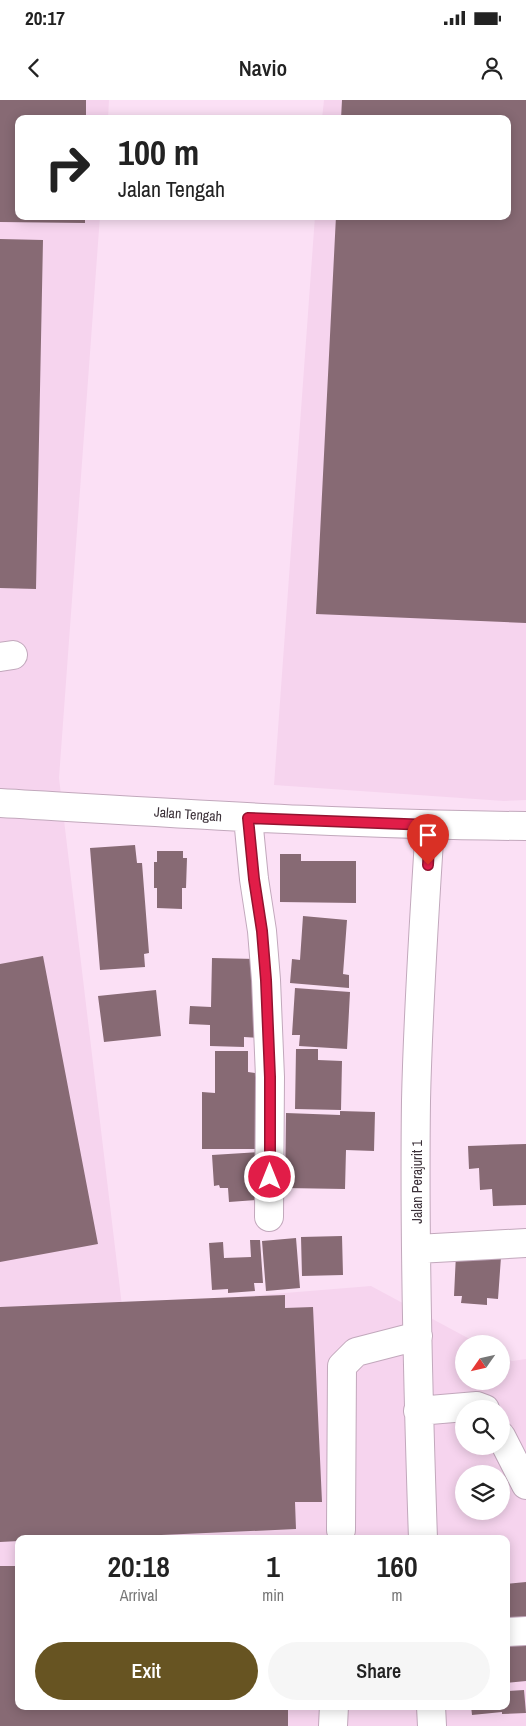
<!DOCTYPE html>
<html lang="en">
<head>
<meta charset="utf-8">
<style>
	:root { --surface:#fff; --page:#f6f6f6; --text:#222; --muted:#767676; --accent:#675422 }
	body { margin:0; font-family:"Archivo Narrow",sans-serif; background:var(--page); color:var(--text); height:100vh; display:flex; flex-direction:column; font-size:19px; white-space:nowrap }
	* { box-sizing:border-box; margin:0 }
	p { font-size:16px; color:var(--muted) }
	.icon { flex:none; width:28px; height:28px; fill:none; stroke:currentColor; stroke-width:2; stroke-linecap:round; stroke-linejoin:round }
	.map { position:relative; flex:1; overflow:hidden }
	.details { position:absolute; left:15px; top:1435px; width:495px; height:175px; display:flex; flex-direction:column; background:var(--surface); border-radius:10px; box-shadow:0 2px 12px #0003 }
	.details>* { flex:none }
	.banner { position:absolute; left:15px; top:15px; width:496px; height:105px; border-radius:10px; box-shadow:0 2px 12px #0003; background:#fff; color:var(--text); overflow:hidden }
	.needle { width:32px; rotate:236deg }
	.tools { position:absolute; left:455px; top:1235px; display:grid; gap:10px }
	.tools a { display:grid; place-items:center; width:55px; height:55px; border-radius:50%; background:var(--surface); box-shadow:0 2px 12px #0003; font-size:25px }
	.pin { position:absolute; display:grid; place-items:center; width:42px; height:42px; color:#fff; margin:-51px -21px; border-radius:50% 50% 50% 0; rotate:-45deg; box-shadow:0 0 5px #0007 }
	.pin .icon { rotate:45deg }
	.me { position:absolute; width:55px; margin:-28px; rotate:0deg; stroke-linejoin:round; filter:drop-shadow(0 0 4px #0008) }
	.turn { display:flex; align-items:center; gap:18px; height:105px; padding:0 20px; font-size:22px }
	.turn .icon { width:65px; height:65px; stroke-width:2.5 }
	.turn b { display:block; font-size:35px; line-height:42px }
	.eta { display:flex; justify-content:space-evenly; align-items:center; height:85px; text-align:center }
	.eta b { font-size:30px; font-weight:600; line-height:35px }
	.cta { display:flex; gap:10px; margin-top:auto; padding:10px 20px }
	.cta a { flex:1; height:58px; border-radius:30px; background:var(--accent); color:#fff; font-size:20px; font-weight:600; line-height:58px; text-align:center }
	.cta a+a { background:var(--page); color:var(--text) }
	.status { display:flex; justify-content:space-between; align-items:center; height:35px; padding:0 25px; background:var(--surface); direction:ltr }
	.status svg { height:14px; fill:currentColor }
	header { display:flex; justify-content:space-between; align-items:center; height:65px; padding:0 20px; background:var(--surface); font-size:22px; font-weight:600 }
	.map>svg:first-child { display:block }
	.built { fill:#f6d4ee; fill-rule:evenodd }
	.building { fill:#876a74 }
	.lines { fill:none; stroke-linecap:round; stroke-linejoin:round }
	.minor-casing { stroke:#c2a8bc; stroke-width:30 }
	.minor { stroke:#fff; stroke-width:28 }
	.route-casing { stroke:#92132f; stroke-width:12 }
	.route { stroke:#e11d48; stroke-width:9 }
	.labels { text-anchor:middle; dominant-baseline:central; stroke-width:5; stroke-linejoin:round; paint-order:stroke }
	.street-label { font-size:14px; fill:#3c3139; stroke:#fff }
</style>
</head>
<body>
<div class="status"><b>20:17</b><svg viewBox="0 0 49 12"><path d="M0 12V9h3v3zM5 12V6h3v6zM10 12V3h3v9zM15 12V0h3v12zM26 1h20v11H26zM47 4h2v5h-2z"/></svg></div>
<header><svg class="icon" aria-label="back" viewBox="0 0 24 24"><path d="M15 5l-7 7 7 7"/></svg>Navio<svg class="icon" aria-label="person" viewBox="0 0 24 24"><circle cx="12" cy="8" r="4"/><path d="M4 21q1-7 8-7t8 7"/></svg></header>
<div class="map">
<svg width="526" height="1626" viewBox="0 0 526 1626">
	<rect width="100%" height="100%" fill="#fbe0f5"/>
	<!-- built -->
	<path class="built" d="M0,0H109L108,19H19V116H100L59,678L122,1206L371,1186L479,1244H464V1281H501V1256L512,1261L526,1259V1626H0ZM464,1309H501V1346H464ZM464,1374H501V1411H464ZM19,1439H506V1606H19Z
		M324,0H526V700L504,701L274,685L315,116H508V19H322Z"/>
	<!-- building -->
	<path class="building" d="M0,0H86V19H19V116H85V123L0,122Z
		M342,0H526V523L316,514L336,116H508V19H341Z
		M0,139L43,140L36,489L0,488Z
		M135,745L137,763H142L149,853L144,854L145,867L100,870L90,748Z
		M157,751H183V758H187L186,788H182V809L157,808V788H154V762H157Z
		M280,754H301V761H356V803L280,802Z
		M303,816L347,820L343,874L349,875V888L290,883L292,859L300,860Z
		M43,856L98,1144L0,1162V864Z
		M212,858L262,859L260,938L244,937V947L210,946V925L189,924L190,906L211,907Z
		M295,888L350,892L347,949L299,946L300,935H292Z
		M156,890L161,936L104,942L98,896Z
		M296,949H318V960L342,961L341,1010L295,1009Z
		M215,951H248V972L255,973V1049H202V992L215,993Z
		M340,1011L375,1012L374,1051L346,1050L345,1089L285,1088L286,1013L340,1015Z
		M526,1044V1105L493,1106L492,1089L480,1090L479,1068L469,1069L468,1046Z
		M261,1052L263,1082L254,1083L256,1100L229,1102L228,1088H220L219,1085L214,1086L212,1055Z
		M342,1136L343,1175L302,1176L301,1137Z
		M296,1138L300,1188L266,1191L262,1141Z
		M250,1140H260L263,1183H254L255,1191L228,1193V1189L212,1190L209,1143L223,1142L224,1158L251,1157Z
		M456,1154L501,1157L498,1199L487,1198V1205L461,1203L462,1196H454Z
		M285,1195V1208L313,1207L322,1402H295L296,1429L72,1439H19V1441L0,1442V1207Z
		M0,1466H19V1606H288V1626H0Z
		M526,1482V1519L506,1521V1484Z
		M526,1534V1581L506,1583V1535Z
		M524,1590L526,1613L502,1614V1612L472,1615L471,1606H506V1591Z"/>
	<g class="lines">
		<defs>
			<path id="minor" d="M0,557L13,555
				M0,703C175,713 350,725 526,726
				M248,718L254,779L262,831L266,880L270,977L269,1117
				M417,1149L526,1143
				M418,1311L477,1306L485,1309
				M501,1336L526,1385
				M341,1430L342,1266L356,1252L418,1236
				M423,1439C418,1293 414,1147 416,1001C418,909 424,817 430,725
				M506,1532L526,1531
				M431,1606L432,1626
				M333,1626L334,1606"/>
		</defs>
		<!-- minor casing -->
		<use href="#minor" class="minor-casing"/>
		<!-- minor -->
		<use href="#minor" class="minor"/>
	</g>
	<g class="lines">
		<defs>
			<path id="route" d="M270,1077V977L266,880L262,831L254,779L248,718L430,725L428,765"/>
		</defs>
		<!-- route casing -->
		<use href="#route" class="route-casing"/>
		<!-- route -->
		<use href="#route" class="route"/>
	</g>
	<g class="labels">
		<!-- street labels -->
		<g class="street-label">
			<text transform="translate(188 714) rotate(4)">Jalan Tengah</text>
			<text transform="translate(417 1082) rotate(-90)">Jalan Perajurit 1</text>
		</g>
	</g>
</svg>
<div class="tools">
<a><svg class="needle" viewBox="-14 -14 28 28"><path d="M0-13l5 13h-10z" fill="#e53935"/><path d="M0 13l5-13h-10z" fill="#767676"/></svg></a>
<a><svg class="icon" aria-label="search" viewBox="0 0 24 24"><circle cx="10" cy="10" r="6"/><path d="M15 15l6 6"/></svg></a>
<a><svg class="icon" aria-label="layers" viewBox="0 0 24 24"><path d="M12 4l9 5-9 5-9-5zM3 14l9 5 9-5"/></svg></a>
</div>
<div class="pin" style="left:428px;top:765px;background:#d93025"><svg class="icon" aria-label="arrive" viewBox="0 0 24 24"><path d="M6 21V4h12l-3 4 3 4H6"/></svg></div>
<svg class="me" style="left:270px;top:1077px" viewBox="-20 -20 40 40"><circle r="17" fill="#e11d48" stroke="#fff" stroke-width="3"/><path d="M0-11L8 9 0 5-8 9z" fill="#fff"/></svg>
<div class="banner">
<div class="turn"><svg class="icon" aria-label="right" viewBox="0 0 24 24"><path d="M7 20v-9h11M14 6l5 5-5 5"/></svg><div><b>100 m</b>Jalan Tengah</div></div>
</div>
<section class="details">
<div class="eta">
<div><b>20:18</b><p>Arrival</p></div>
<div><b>1</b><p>min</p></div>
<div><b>160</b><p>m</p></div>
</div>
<div class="cta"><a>Exit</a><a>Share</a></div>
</section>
</div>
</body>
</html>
